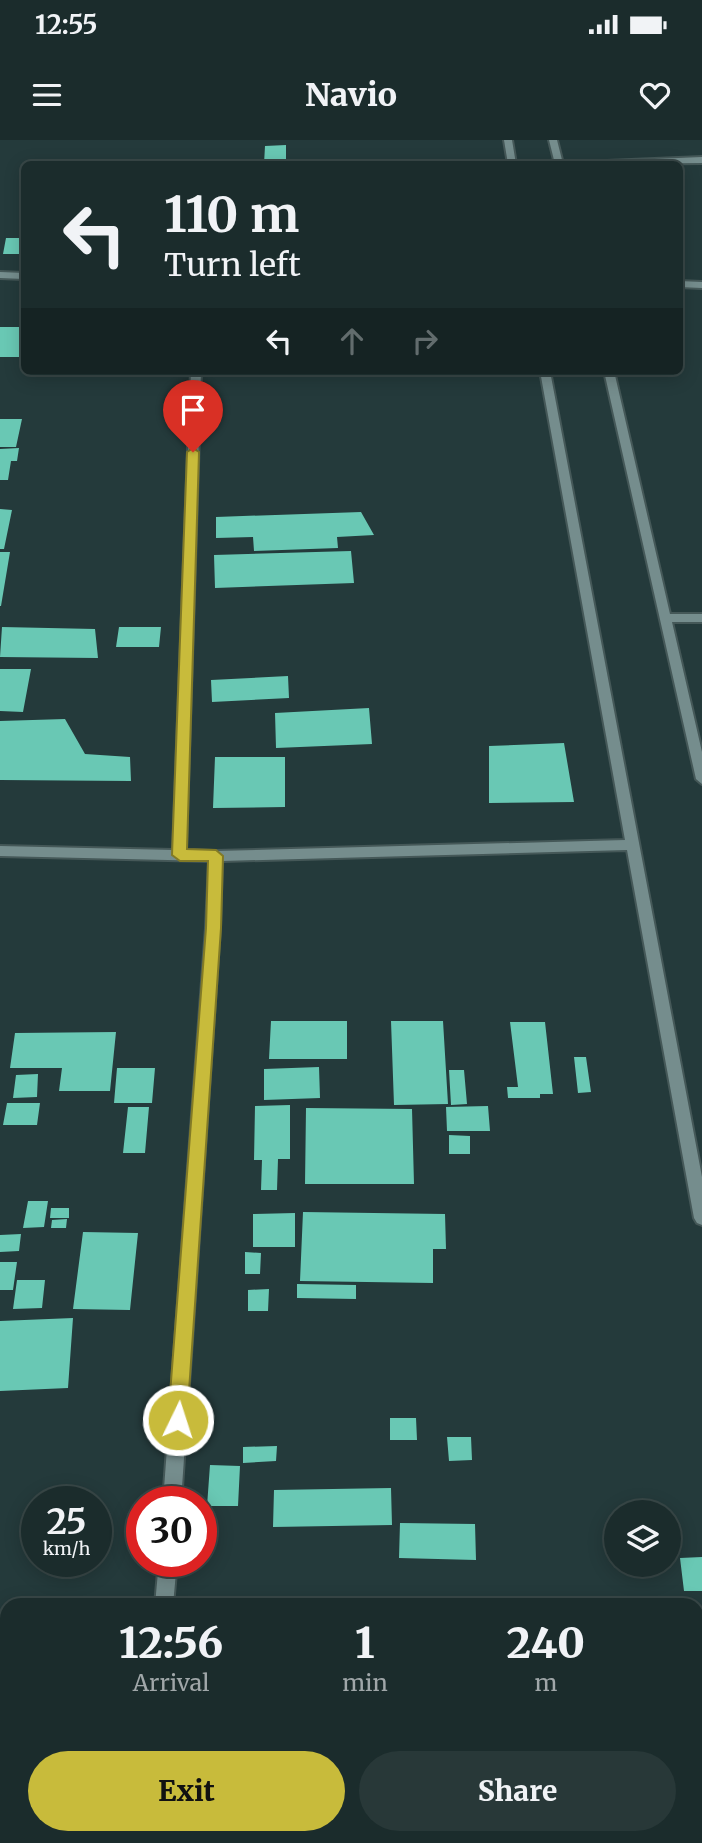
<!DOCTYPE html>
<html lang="en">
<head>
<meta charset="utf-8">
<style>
	:root { --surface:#1b2c2c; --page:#283838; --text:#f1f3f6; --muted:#a0a7a9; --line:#394848; --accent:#c8bb3b }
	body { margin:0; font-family:Merriweather,serif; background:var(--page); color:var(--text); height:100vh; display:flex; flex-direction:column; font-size:26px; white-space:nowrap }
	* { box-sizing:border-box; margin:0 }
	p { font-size:23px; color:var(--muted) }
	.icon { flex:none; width:38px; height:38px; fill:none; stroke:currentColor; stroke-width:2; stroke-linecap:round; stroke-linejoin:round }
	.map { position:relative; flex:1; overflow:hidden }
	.side { position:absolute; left:0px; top:1458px; width:704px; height:247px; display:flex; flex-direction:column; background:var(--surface); border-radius:21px 21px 0 0; box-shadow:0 4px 18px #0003,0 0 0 2px var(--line) }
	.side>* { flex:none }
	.hud { position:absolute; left:21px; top:21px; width:662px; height:214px; border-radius:10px; box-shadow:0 4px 18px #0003,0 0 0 2px var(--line); background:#1b2c2c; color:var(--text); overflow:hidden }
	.controls { position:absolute; left:604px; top:1360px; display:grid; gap:14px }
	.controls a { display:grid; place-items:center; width:77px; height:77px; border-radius:50%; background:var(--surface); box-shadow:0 4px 18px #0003,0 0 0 2px var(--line); font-size:35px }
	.speed { position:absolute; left:21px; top:1346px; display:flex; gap:14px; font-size:35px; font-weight:700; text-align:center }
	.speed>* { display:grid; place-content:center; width:91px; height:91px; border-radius:50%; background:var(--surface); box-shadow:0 4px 18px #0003,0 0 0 2px var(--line); line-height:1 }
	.speed small { font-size:18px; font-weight:400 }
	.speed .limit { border:10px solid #d22; background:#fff; color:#111 }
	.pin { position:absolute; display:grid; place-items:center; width:60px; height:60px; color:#fff; margin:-72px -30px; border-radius:50% 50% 50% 0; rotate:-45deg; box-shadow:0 0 7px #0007 }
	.pin .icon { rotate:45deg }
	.me { position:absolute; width:77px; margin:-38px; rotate:4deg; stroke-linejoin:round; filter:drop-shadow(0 0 5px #0008) }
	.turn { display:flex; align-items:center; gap:24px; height:147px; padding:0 28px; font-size:32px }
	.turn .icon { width:91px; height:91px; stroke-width:2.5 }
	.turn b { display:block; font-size:49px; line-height:60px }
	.lanes { display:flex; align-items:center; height:66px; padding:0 28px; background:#0003; justify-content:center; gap:35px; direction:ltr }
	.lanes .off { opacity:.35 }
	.eta { display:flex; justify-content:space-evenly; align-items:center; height:119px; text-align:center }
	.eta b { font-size:42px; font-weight:800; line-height:49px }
	.primary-button { display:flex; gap:14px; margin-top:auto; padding:14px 28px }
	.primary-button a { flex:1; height:80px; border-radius:42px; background:var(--accent); color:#111; font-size:28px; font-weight:800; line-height:80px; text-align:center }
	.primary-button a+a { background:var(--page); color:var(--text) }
	.status { display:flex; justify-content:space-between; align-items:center; height:49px; padding:0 35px; background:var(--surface); direction:ltr }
	.status svg { height:19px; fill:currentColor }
	header { display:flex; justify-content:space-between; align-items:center; height:91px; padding:0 28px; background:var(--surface); font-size:32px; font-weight:800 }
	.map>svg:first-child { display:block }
	.building { fill:#69c8b4 }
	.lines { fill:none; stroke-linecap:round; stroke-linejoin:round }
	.street-casing { stroke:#455858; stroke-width:4 }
	.street { fill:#758d8d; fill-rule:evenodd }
	.route { fill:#c8bb3b; stroke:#827a26; stroke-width:2 }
</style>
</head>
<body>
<div class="status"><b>12:55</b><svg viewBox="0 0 49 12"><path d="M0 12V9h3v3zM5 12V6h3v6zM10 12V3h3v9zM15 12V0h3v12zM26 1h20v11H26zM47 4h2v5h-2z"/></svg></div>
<header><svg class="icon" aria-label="menu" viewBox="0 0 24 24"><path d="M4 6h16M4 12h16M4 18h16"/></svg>Navio<svg class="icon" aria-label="heart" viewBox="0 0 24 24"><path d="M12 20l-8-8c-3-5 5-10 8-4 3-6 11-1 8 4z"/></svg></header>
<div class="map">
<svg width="702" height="1703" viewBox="0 0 702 1703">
	<rect width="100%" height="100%" fill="#243a3b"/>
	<!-- building -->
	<path class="building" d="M286,5V24H264L265,6Z
		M6,98H24V114H3Z
		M0,187H24V217H0Z
		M0,279H22L16,307H0Z
		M19,308L17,321H11L8,340H0V309Z
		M0,369L12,370L4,409H0Z
		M361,372L374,395L337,397L338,408L254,411L253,397L216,398V377Z
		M351,411L354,443L215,448L214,415Z
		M0,412H10L1,466H0Z
		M2,487L95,489L98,518L0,517Z
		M119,487H161L159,507H116Z
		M0,529H31L23,572L0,571Z
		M288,536L289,558L212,562L211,540Z
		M369,568L372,604L276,608L275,573Z
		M65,579L85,614L130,617L131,641L0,640V581Z
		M564,603L574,662L489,663V606Z
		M215,617H285V667L213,668Z
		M271,881H347V919H269Z
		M391,881H443L448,964L394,965Z
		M510,882H545L553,954H540V958H508L507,947H518Z
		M116,892L110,951H59L62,928H10L15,893Z
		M574,917H586L591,952L578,953Z
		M319,927L320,958L264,960V929Z
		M117,928H155L152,963H114Z
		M449,930H464L467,964L451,965Z
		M38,934L37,957L13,958L16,935Z
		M7,963H40L37,985H3Z
		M290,965V1019H278L277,1050H261L262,1020H254L255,966Z
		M488,966L490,991H447L446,967Z
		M128,967H149L145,1013H123Z
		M306,968L412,969L414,1044H305Z
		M449,995L470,996V1014H449Z
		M28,1061H48L44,1087L23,1088Z
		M51,1068H69V1078H50Z
		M303,1072L445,1074L446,1109H433V1143L300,1141Z
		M295,1073V1107H253V1074Z
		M67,1079L66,1088H51L52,1080Z
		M83,1092L138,1093L130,1170L73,1169Z
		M21,1094L19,1111L0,1112V1095Z
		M245,1112L261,1113L260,1134H245Z
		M0,1122H17L13,1150H0Z
		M17,1140H45L42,1168L13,1169Z
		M297,1144L356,1145V1159L297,1158Z
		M269,1149L268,1171H248V1150Z
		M73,1178L68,1248L0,1251V1181Z
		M390,1278H416L417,1300H390Z
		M447,1297H471L472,1320L449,1321Z
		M277,1306L276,1321L243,1323V1307Z
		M210,1325L240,1326L238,1366H207Z
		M391,1348L392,1385L273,1387L274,1350Z
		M400,1383L475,1384L476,1420L399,1418Z
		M702,1417V1451H684L680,1418Z
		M3,1637L7,1638V1680L0,1679Z"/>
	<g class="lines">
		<defs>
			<path id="street" d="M504,0H512L516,24H508Z
				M549,0H557L563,24H555Z
				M702,17V23L603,24L607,21Z
				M0,132L24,133V139L0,138Z
				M679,141L702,142V148L679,147Z
				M191,231H201L186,710L216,711L625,700L540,231H550L702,1037V1085L697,1083L694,1078L627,710L222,721L220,788L181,1362H163L206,788L209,721L0,716V706L173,710Z
				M604,231H614L670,474H702V482H672L702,612V644L696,639Z
				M159,1421H177L173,1465H155Z
				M138,1698H158L157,1703H137Z"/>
		</defs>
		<!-- street casing -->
		<use href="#street" class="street-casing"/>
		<!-- street -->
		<use href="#street" class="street"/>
	</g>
	<!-- route -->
	<path class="route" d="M193,308L199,312L187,709L216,710L223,716L221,788L187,1280L185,1286L178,1289L171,1286L168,1280L206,788L208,721H180L172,715L187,312Z"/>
</svg>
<div class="controls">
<a><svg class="icon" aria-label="layers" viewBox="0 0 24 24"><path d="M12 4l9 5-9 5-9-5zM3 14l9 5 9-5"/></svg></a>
</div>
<div class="speed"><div>25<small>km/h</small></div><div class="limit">30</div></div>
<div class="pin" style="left:193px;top:312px;background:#d93025"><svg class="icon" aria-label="arrive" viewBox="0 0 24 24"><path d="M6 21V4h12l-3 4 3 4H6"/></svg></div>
<svg class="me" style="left:178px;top:1280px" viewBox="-20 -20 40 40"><circle r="17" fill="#c8bb3b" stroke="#fff" stroke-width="3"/><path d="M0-11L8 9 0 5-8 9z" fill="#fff"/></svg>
<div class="hud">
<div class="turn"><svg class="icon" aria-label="left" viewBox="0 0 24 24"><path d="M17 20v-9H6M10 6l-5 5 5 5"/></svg><div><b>110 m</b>Turn left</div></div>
<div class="lanes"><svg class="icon" aria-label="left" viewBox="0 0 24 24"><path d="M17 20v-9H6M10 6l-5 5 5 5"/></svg><svg class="icon off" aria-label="ahead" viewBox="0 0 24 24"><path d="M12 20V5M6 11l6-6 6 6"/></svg><svg class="icon off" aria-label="right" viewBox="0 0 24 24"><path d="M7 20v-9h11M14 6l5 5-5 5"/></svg></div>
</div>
<section class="side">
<div class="eta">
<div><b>12:56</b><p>Arrival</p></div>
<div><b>1</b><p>min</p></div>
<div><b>240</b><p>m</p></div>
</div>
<div class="primary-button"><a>Exit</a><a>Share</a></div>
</section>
</div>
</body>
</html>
